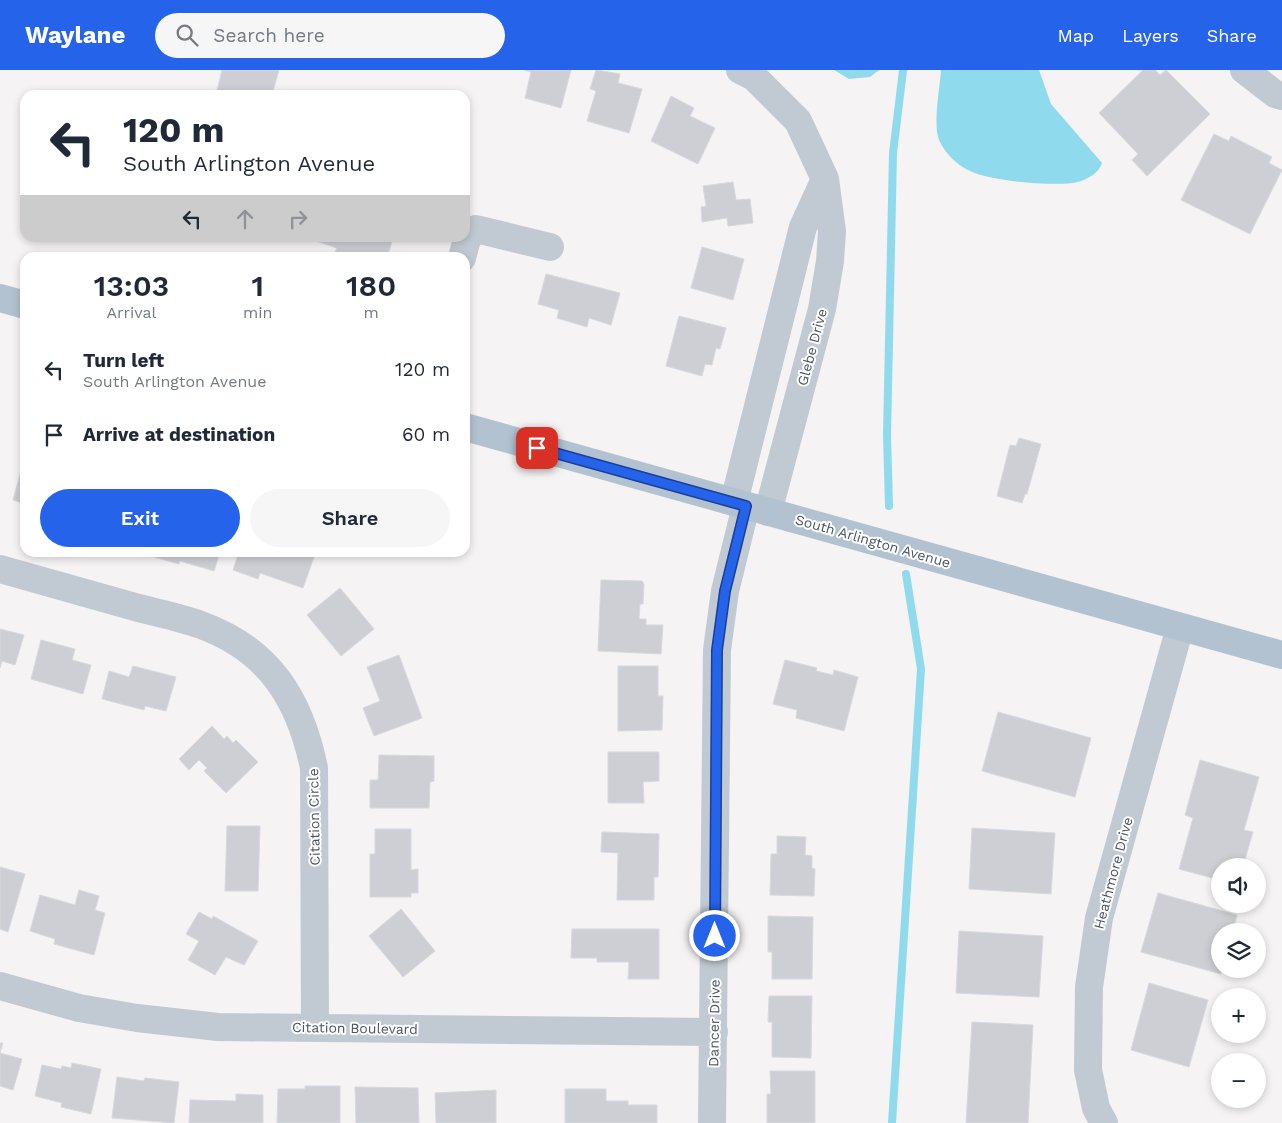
<!DOCTYPE html>
<html lang="en">
<head>
<meta charset="utf-8">
<style>
	:root { --surface:#fff; --page:#f6f6f7; --text:#1f2937; --muted:#747a83; --accent:#2563eb }
	body { margin:0; font-family:"Work Sans",sans-serif; background:var(--page); color:var(--text); height:100vh; display:flex; flex-direction:column; font-size:19px; white-space:nowrap }
	* { box-sizing:border-box; margin:0 }
	p { font-size:16px; color:var(--muted) }
	.icon { flex:none; width:28px; height:28px; fill:none; stroke:currentColor; stroke-width:2; stroke-linecap:round; stroke-linejoin:round }
	.map { position:relative; flex:1; overflow:hidden }
	.drawer { position:absolute; left:20px; top:182px; width:450px; height:305px; display:flex; flex-direction:column; background:var(--surface); border-radius:15px; box-shadow:0 2px 8px #0003 }
	.drawer>* { flex:none }
	.hud { position:absolute; left:20px; top:20px; width:450px; height:152px; border-radius:15px; box-shadow:0 2px 8px #0003; background:#fff; color:var(--text); overflow:hidden }
	.controls { position:absolute; left:1211px; top:788px; display:grid; gap:10px }
	.controls a { display:grid; place-items:center; width:55px; height:55px; border-radius:50%; background:var(--surface); box-shadow:0 2px 8px #0003; font-size:25px }
	.pin { position:absolute; display:grid; place-items:center; width:42px; height:42px; color:#fff; margin:-21px; border-radius:10px; box-shadow:0 2px 8px #0006 }
	.me { position:absolute; width:55px; margin:-28px; rotate:0deg; stroke-linejoin:round; filter:drop-shadow(0 0 4px #0008) }
	.turn { display:flex; align-items:center; gap:18px; height:105px; padding:0 20px; font-size:22px }
	.turn .icon { width:65px; height:65px; stroke-width:2.5 }
	.turn b { display:block; font-size:35px; line-height:42px }
	.lanes { display:flex; align-items:center; height:48px; padding:0 20px; background:#0003; justify-content:center; gap:25px; direction:ltr }
	.lanes .off { opacity:.35 }
	.eta { display:flex; justify-content:space-evenly; align-items:center; height:85px; text-align:center }
	.eta b { font-size:30px; font-weight:600; line-height:35px }
	.primary-button { display:flex; gap:10px; margin-top:auto; padding:10px 20px }
	.primary-button a { flex:1; height:58px; border-radius:30px; background:var(--accent); color:#fff; font-size:20px; font-weight:600; line-height:58px; text-align:center }
	.primary-button a+a { background:var(--page); color:var(--text) }
	ul { padding:0; list-style:none }
	li { display:flex; align-items:center; gap:15px; height:65px; padding:0 20px }
	li div { flex:1 }
	li b { display:block; font-size:19px }
	li em { font-style:normal }
	header { display:flex; align-items:center; gap:30px; box-sizing:border-box; height:70px; padding:0 25px; background:var(--accent); color:#fff }
	header strong { font-size:24px }
	nav { display:flex; gap:28px; margin-inline-start:auto; font-size:18px }
	.search { width:350px; height:45px; background:var(--page); display:flex; align-items:center; gap:12px; box-sizing:border-box; padding:0 18px; border-radius:28px; color:var(--muted); font-size:19px }
	.map>svg:first-child { display:block }
	.water { fill:#90daee }
	.lines { fill:none; stroke-linecap:round; stroke-linejoin:round }
	.stream { stroke:#90daee; stroke-width:8 }
	.building { fill:#cdcfd5; stroke:#d7d9de }
	.minor { stroke:#c1cad2; stroke-width:28 }
	.major { stroke:#b3c2d1; stroke-width:28 }
	.route-casing { stroke:#184099; stroke-width:12 }
	.route { stroke:#2563eb; stroke-width:9 }
	.labels { text-anchor:middle; dominant-baseline:central; stroke-width:4; stroke-linejoin:round; paint-order:stroke }
	.street-label { font-size:14px; fill:#4a5661; stroke:#fff }
</style>
</head>
<body>
<header>
<strong>Waylane</strong>
<div class="search"><svg class="icon" aria-label="search" viewBox="0 0 24 24"><circle cx="10" cy="10" r="6"/><path d="M15 15l6 6"/></svg>Search here</div>
<nav><a>Map</a><a>Layers</a><a>Share</a></nav>
</header>
<div class="map">
<svg width="1282" height="1053" viewBox="0 0 1282 1053">
	<rect width="100%" height="100%" fill="#f5f3f3"/>
	<!-- water -->
	<path class="water" d="M834,0H879L870,7L849,9Z
		M941,0H1039L1051,34L1102,93C1099,104 1083,112 1072,113C1048,116 991,111 970,101C958,96 946,84 940,72C932,57 940,18 941,0Z"/>
	<g class="lines">
		<!-- stream -->
		<path class="stream" d="M889,436L887,365L893,83L903,0
			M892,1053L921,599L906,504"/>
	</g>
	<!-- building -->
	<path class="building" d="M222,0H279L272,25H216Z
		M524,0H571L561,38L525,28L531,2Z
		M596,0L620,4L618,13L642,19L629,63L587,51L596,21L590,19Z
		M1143,0H1155L1160,5L1166,0L1210,44L1147,106L1132,90L1138,84L1099,43Z
		M671,26L694,38L690,46L715,58L698,94L651,71Z
		M1214,64L1229,71L1231,66L1272,87L1269,93L1282,100L1250,164L1181,130Z
		M733,112L736,130L750,129L753,153L728,156L727,148L702,152L701,137L706,136L703,116Z
		M317,168H393L387,188H353L335,182L337,178L316,171Z
		M702,177L744,189L733,230L691,218Z
		M546,204L620,223L611,255L589,248L587,257L557,248L559,240L538,234Z
		M679,246L726,258L720,279L716,278L712,295L705,294L702,306L666,296Z
		M1019,368L1041,374L1027,424H1025L1022,433L997,426L1010,375L1016,376Z
		M22,397H25V434L13,430Z
		M155,482H220L214,501L180,491L179,494L154,487Z
		M239,482H300L314,487L303,518L260,503L258,509L233,500Z
		M601,510L642,511L644,514L643,534H640L639,549H646V555H663L661,584L598,581Z
		M340,518L374,559L341,586L307,545Z
		M0,559L24,565L15,595L2,591L0,598Z
		M41,570L75,579L72,590L91,595L83,624L31,609Z
		M399,585L422,648L374,666L363,638L380,631L367,597Z
		M785,590L817,598L816,601L833,605L834,600L858,607L844,661L796,648L797,640L773,634Z
		M133,596L176,607L166,641L145,636L144,640L102,629L109,601L129,607Z
		M618,596H658V626H663L662,660L618,661Z
		M998,642L1091,668L1075,727L982,701Z
		M212,656L224,669L227,666L233,673L236,670L258,692L226,723L204,701L207,698L199,690L189,700L179,689Z
		M608,682H659V711L643,712L644,733H608Z
		M379,685L434,686V711L430,712L429,738H370V710H378Z
		M1200,690L1259,707L1244,760L1253,762L1243,796H1220V810L1179,799L1193,748L1185,745Z
		M227,756H260L258,821H225Z
		M972,758L1055,763L1051,824L969,819Z
		M375,759H411V800L418,799V823H411V827H370V784H375Z
		M602,762L659,764L658,807H654V830H617L618,783L601,782Z
		M777,766L806,767L805,785L812,786V798L815,799L814,826L770,825L771,784H777Z
		M0,797L25,804L8,862L0,859Z
		M79,820L99,826L95,840L105,843L94,885L54,874L55,869L30,861L40,825L75,835Z
		M1158,823L1237,845L1233,861H1220L1221,904L1141,882Z
		M401,839L435,881L403,907L369,866Z
		M199,842L212,849L213,846L258,871L244,895L226,887L215,905L188,890L199,871L186,864Z
		M768,846L813,847L812,909H772V882H768Z
		M572,859H659V909H628L629,892H597V888H571Z
		M959,861L1043,866L1039,927L956,923Z
		M1149,913L1208,930L1189,997L1131,980Z
		M769,926H812L811,988L772,987V952H768Z
		M972,952L1033,955L1028,1053H966Z
		M0,973H3L0,983L22,989L13,1020L0,1016Z
		M72,993L101,999L91,1044L61,1037L62,1033L35,1026L42,995L61,999L62,996L71,998Z
		M770,1001H815V1053H767V1024H771Z
		M117,1007L144,1011L145,1008L179,1012L174,1053L112,1048Z
		M305,1016H340V1053H277L278,1019H305Z
		M355,1017L418,1018L419,1053H356Z
		M565,1019H606V1031H628V1035H657V1053H565Z
		M496,1020V1053H436L435,1023Z
		M236,1024L263,1025V1053H189L190,1030L236,1031Z"/>
	<g class="lines">
		<!-- minor -->
		<path class="minor" d="M740,0L754,7L798,51L825,109L832,161L830,191L822,239L768,442
			M1244,0L1275,24L1282,26
			M462,188L467,169L476,159L550,177
			M734,432L803,157L825,109
			M0,499C45,512 90,524 135,537C157,543 180,547 201,555C270,580 300,630 314,698L315,958
			M0,916L79,938L137,948L218,957L714,962
			M712,1053L717,580L725,521L746,436
			M1104,1053L1096,1038L1088,1000L1089,917L1099,848L1180,557"/>
		<!-- major -->
		<path class="major" d="M0,228L25,235
			M465,357L1282,585"/>
	</g>
	<g class="lines">
		<defs>
			<path id="route" d="M537,378L746,436L725,521L717,580L715,866"/>
		</defs>
		<!-- route casing -->
		<use href="#route" class="route-casing"/>
		<!-- route -->
		<use href="#route" class="route"/>
	</g>
	<g class="labels">
		<!-- street labels -->
		<g class="street-label">
			<text transform="translate(812 277) rotate(-75)">Glebe Drive</text>
			<text transform="translate(873 471) rotate(16)">South Arlington Avenue</text>
			<text transform="translate(314 747) rotate(-91)">Citation Circle</text>
			<text transform="translate(1113 803) rotate(-75)">Heathmore Drive</text>
			<text transform="translate(714 953) rotate(-89)">Dancer Drive</text>
			<text transform="translate(355 958) rotate(1)">Citation Boulevard</text>
		</g>
	</g>
</svg>
<div class="controls">
<a><svg class="icon" aria-label="sound" viewBox="0 0 24 24"><path d="M4 9h4l5-4v14l-5-4H4zM17 9q2 3 0 6"/></svg></a>
<a><svg class="icon" aria-label="layers" viewBox="0 0 24 24"><path d="M12 4l9 5-9 5-9-5zM3 14l9 5 9-5"/></svg></a>
<a>+</a>
<a>−</a>
</div>
<div class="pin" style="left:537px;top:378px;background:#d93025"><svg class="icon" aria-label="arrive" viewBox="0 0 24 24"><path d="M6 21V4h12l-3 4 3 4H6"/></svg></div>
<svg class="me" style="left:715px;top:866px" viewBox="-20 -20 40 40"><circle r="17" fill="#2563eb" stroke="#fff" stroke-width="3"/><path d="M0-11L8 9 0 5-8 9z" fill="#fff"/></svg>
<div class="hud">
<div class="turn"><svg class="icon" aria-label="left" viewBox="0 0 24 24"><path d="M17 20v-9H6M10 6l-5 5 5 5"/></svg><div><b>120 m</b>South Arlington Avenue</div></div>
<div class="lanes"><svg class="icon" aria-label="left" viewBox="0 0 24 24"><path d="M17 20v-9H6M10 6l-5 5 5 5"/></svg><svg class="icon off" aria-label="ahead" viewBox="0 0 24 24"><path d="M12 20V5M6 11l6-6 6 6"/></svg><svg class="icon off" aria-label="right" viewBox="0 0 24 24"><path d="M7 20v-9h11M14 6l5 5-5 5"/></svg></div>
</div>
<section class="drawer">
<div class="eta">
<div><b>13:03</b><p>Arrival</p></div>
<div><b>1</b><p>min</p></div>
<div><b>180</b><p>m</p></div>
</div>
<ul>
<li><svg class="icon" aria-label="left" viewBox="0 0 24 24"><path d="M17 20v-9H6M10 6l-5 5 5 5"/></svg><div><b>Turn left</b><p>South Arlington Avenue</p></div><em>120 m</em></li>
<li><svg class="icon" aria-label="arrive" viewBox="0 0 24 24"><path d="M6 21V4h12l-3 4 3 4H6"/></svg><div><b>Arrive at destination</b></div><em>60 m</em></li>
</ul>
<div class="primary-button"><a>Exit</a><a>Share</a></div>
</section>
</div>
</body>
</html>
